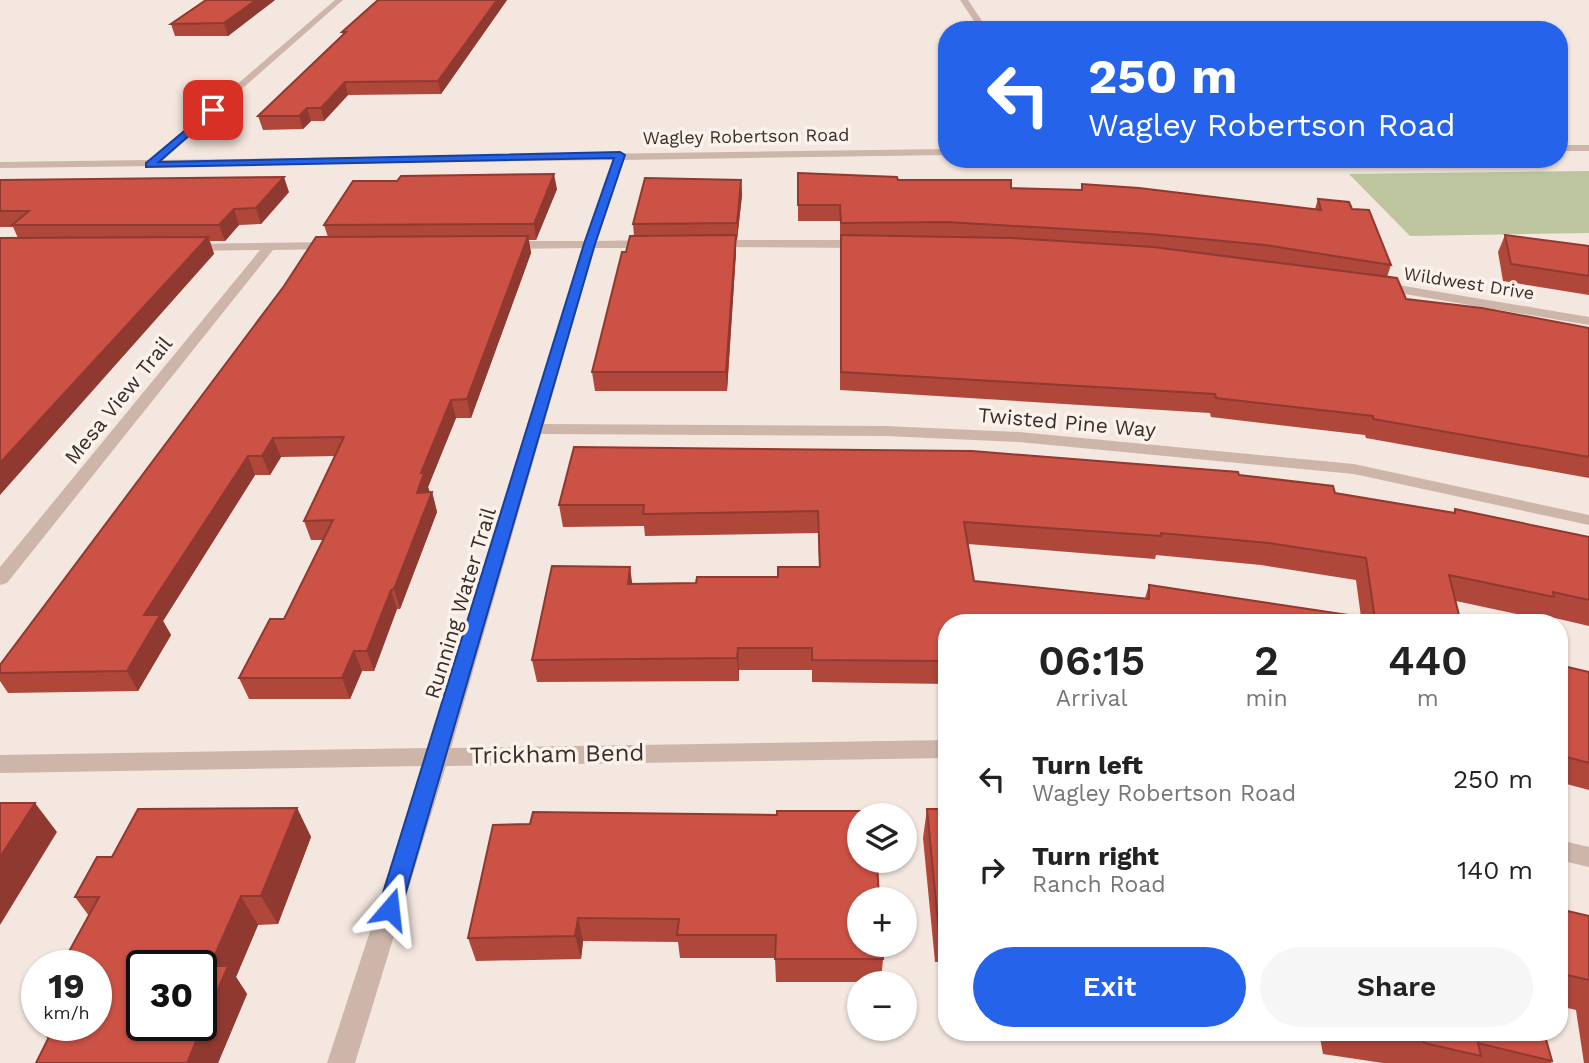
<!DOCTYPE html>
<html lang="en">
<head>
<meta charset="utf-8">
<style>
	:root { --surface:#fff; --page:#f6f6f6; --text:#222; --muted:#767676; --accent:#2563eb }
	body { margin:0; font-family:"Work Sans",sans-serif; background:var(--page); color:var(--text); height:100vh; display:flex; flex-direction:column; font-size:26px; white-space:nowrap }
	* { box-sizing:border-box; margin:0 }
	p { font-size:23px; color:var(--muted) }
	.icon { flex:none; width:38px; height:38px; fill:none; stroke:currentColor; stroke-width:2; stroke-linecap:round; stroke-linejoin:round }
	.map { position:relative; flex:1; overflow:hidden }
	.drawer { position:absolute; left:938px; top:614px; width:630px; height:427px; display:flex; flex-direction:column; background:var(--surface); border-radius:28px; box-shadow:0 2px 5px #0004 }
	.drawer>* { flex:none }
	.guide { position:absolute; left:938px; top:21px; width:630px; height:147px; border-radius:28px; box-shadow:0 2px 5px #0004; background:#2563eb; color:#fff; overflow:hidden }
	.tools { position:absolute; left:847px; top:803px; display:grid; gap:14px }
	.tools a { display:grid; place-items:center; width:70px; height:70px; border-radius:50%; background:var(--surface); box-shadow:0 2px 5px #0004; font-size:35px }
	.speed { position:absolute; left:21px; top:950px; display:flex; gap:14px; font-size:35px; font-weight:700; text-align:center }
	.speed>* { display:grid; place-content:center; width:91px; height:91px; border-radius:50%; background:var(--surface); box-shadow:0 2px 5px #0004; line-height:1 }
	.speed small { font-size:18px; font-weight:400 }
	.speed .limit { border:4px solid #111; border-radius:10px; background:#fff; color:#111 }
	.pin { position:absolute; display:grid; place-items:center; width:60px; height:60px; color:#fff; margin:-30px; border-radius:14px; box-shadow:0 4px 10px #0006 }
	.me { position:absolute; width:77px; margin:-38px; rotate:17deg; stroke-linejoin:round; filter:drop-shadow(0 0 5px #0008) }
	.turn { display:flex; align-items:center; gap:24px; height:147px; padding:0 35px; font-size:32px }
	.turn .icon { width:91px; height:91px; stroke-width:2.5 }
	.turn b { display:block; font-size:49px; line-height:60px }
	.eta { display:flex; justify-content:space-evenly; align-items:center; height:119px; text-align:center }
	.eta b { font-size:42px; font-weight:600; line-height:49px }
	.button { display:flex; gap:14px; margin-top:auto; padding:14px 35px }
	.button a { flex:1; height:80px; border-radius:42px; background:var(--accent); color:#fff; font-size:28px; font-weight:600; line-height:80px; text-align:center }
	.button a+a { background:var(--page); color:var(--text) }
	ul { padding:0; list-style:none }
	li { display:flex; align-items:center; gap:21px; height:91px; padding:0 35px }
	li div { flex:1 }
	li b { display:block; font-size:26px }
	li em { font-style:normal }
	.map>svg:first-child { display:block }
	.green { fill:#bdc59e }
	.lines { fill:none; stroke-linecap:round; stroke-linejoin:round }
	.minor { fill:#cdb5aa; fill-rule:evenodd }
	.wall { fill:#af473b; fill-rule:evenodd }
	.shaded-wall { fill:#8f3930 }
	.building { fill:#cc5245; stroke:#8f3930; stroke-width:2; fill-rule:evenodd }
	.route { fill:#2563eb; stroke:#184099; stroke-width:2 }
	.labels { text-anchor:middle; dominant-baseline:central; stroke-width:7; stroke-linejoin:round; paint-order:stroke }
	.far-street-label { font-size:18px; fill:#3a2d2a; stroke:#fbf2ec }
	.street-label { font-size:21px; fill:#3a2d2a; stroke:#fbf2ec }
	.near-street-label { font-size:24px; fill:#3a2d2a; stroke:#fbf2ec }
</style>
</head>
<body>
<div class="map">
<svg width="1589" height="1063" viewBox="0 0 1589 1063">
	<rect width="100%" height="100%" fill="#f4e7df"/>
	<!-- green -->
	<path class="green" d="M1589,171V233L1410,236L1349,174Z"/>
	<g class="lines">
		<!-- minor -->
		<path class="minor" d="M335,0H343L161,160L947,149V155L624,160L596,241L651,240L657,244L651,248H594L544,424L885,426L1019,432L1354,464L1589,515V525L1354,474L1019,442L885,436L541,434L451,748L947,740V758L446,766L355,1063H327L424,766L0,773V755L429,748L582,248L507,249L501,245L507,241H584L613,160L0,168V162L149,160Z
			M960,0H968L988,30H980Z
			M1559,145H1589V151H1559Z
			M714,240H864L870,244L864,248L710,247L708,244Z
			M332,242L338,246L336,249L273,250L7,583L0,585V567L260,250L189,251L185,250V244Z
			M1380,282L1589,317V325L1375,289L1374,286Z
			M1559,840L1589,847V867L1559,860Z"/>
	</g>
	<!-- wall -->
	<path class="wall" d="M275,0L228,36H175L171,24Z
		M378,0H507L441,94L348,95L324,121H311L303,129L263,130L258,116L343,35L342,32Z
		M798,173L1011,188L1081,190L1082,184L1315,209L1318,199L1352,209L1391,265L1387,277L1406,299L1589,328V478L1366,438L1365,435L1211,417L1210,413L840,390V221H798Z
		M0,180L289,192L261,224L239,225L225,241H210L214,254L18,238L13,227H0Z
		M741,180L742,195L737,240H736V252L727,391H595L592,372L626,252L634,236L633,224Z
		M557,189L536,240H529L531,253L471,418H456L428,487L429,492H432L437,512L400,609H397L374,671H362L350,699H249L239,678L284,619L324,540H311L304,521L335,456L281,457L270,475H255L163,621L171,635L138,691L8,693L0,681V665L328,237L324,225Z
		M1505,235L1589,246V295L1503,281L1498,252Z
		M1239,475L1335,493L1453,513L1455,509L1589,537V626L1542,615L1540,619L1456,601L1461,623H947V684L812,682V670H739V681L537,682L532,660L632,584L696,583L778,577L819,567L818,533L645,536L644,526L563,527L559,505ZM968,544L1155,559L1156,555L1261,565L1356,580L1361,617L1149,585L1145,598L974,581Z
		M1559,665L1589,672V790L1559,782Z
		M297,808L311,837L278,924L258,925L236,977L247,994L218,1063H36L48,1039L43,1033L96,1026L89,916L75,897L112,857Z
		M927,809H947V962H935L923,838Z
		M493,825L883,959L881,982H776L775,958H680L678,942L583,941L581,959L476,961L468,938Z
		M1559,909L1589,916V1063H1584L1576,1010L1559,1006Z
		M1145,1032H1200L1195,1041Z
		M1319,1032H1544L1552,1061L1551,1063H1383L1323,1054Z"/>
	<!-- shaded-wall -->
	<path class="shaded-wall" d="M256,0H275L228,36L224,23Z
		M497,0H507L441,94L438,81Z
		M345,82L348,95L324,121L321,108Z
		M307,108L311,121L303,129L299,116Z
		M554,174L557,189L536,240L534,224Z
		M284,177L289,192L261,224L256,208Z
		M741,180L742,195L737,240V223Z
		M234,209L239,225L225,241L219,225Z
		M736,235V252L727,391L726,372Z
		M528,236L531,253L471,418L467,399Z
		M208,237L214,254L0,495V463Z
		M451,400L456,418L428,487L430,492L422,512L417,493L421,473Z
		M273,438L281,457L270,475L262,456Z
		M248,456L255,475L163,621L171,635L138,691L127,671L144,615Z
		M432,492L437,512L400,609L394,589Z
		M630,567L633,589L628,584Z
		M391,590L397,609L374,671L367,651Z
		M738,648L739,670V681L737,658Z
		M354,651L362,671L350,699L342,678Z
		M35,803L57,832L0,925V857Z
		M297,808L311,837L278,924L261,896Z
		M241,896L258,925L236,977L247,994L218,1063H187L210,966Z
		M578,918L583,941L581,959L575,936Z"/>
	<!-- building -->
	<path class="building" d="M206,0H256L224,23L171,24Z
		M378,0H497L438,81L345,82L321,108H307L299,116H258L346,32H342Z
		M798,173L897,177L898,180H1011V188L1082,190V184L1139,188L1321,210L1318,199L1349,202L1352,209L1369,210L1391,265L1265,245L1150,234L947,222L841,223L840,205H798Z
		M554,174L534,224L324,225L353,181H397L401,176Z
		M284,177L256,208L234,209L219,225H12L29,211H0V180Z
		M645,178L741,180L737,223L633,224Z
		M736,235L726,372H592L622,252H626L630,236Z
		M841,235L1012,238L1153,247L1397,278L1406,299L1482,308L1589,328V457L1373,419V416L1216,398L1215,394L841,372Z
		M1505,235L1589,246V276L1511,264Z
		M528,236L467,399L451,400L421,473H424L417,493L432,492L394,589L391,590L367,651H354L342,678H239L270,619H284L333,520L304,521L344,437L273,438L262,456H248L144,615H160L127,671L0,673V665L284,286L316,237Z
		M208,237L0,463V238Z
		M574,447L972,451L1238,472L1239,475L1333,486L1335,493L1455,513V509L1589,537V600L1553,592L1554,597L1449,575L1461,623H947V661L812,660V648H738L737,658L532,660L552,566L630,567L628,584L696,583L697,577H778V567H820L818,511L643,514L644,505H559ZM964,522L1161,536V533L1269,543L1366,558L1375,619L1149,585V599L974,581Z
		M1559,665L1589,672V763L1559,755Z
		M0,803H35L0,857Z
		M297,808L261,896H241L210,966H228L187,1063H36L51,1033H43L47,1026H96V966H61L99,897H75L97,857H112L138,809ZM142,966H201V1026H142Z
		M927,809H947V934L939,933Z
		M777,811H874V816H859V861H877L879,900H859V945H882L883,959H775L776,935H677L679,919L578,918L575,936L468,938L493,825L530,824L533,812L777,815Z
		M1559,909L1589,916V980L1559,973Z
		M1379,1032H1544L1552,1061L1478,1043L1481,1056L1424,1043L1423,1039Z"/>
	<!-- route -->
	<path class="route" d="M213,107L216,112L159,162L620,152L625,155L595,244L401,909L398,916L390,919L382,916L378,909L584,244L614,158L146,167V163Z"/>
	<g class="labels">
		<!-- far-street labels -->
		<g class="far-street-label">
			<text transform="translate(746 136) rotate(-1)">Wagley Robertson Road</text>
			<text transform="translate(1469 283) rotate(9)">Wildwest Drive</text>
		</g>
		<!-- street labels -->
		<g class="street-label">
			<text transform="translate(118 400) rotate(-51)">Mesa View Trail</text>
			<text transform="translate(1067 422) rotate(5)">Twisted Pine Way</text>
			<text transform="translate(460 603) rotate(-73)">Running Water Trail</text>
		</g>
		<!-- near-street labels -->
		<g class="near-street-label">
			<text transform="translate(557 754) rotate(-1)">Trickham Bend</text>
		</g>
	</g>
</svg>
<div class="tools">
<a><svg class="icon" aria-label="layers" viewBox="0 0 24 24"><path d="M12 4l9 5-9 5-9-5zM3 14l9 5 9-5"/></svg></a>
<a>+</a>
<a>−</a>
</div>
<div class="speed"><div>19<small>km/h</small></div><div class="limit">30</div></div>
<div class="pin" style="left:213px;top:110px;background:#d93025"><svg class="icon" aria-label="arrive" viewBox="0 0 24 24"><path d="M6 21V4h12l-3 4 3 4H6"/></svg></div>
<svg class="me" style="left:390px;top:909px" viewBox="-20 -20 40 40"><path d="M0-17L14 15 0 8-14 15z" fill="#2563eb" stroke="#fff" stroke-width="4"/></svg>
<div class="guide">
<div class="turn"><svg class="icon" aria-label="left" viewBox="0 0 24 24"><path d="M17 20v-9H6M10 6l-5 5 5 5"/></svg><div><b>250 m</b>Wagley Robertson Road</div></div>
</div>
<section class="drawer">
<div class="eta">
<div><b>06:15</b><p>Arrival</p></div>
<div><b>2</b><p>min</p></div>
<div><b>440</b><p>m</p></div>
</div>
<ul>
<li><svg class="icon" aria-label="left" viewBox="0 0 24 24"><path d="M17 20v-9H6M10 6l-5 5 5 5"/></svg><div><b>Turn left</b><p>Wagley Robertson Road</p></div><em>250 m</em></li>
<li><svg class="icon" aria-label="right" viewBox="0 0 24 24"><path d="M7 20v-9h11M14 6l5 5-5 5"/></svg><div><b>Turn right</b><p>Ranch Road</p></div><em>140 m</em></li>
</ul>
<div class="button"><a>Exit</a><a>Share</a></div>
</section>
</div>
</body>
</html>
